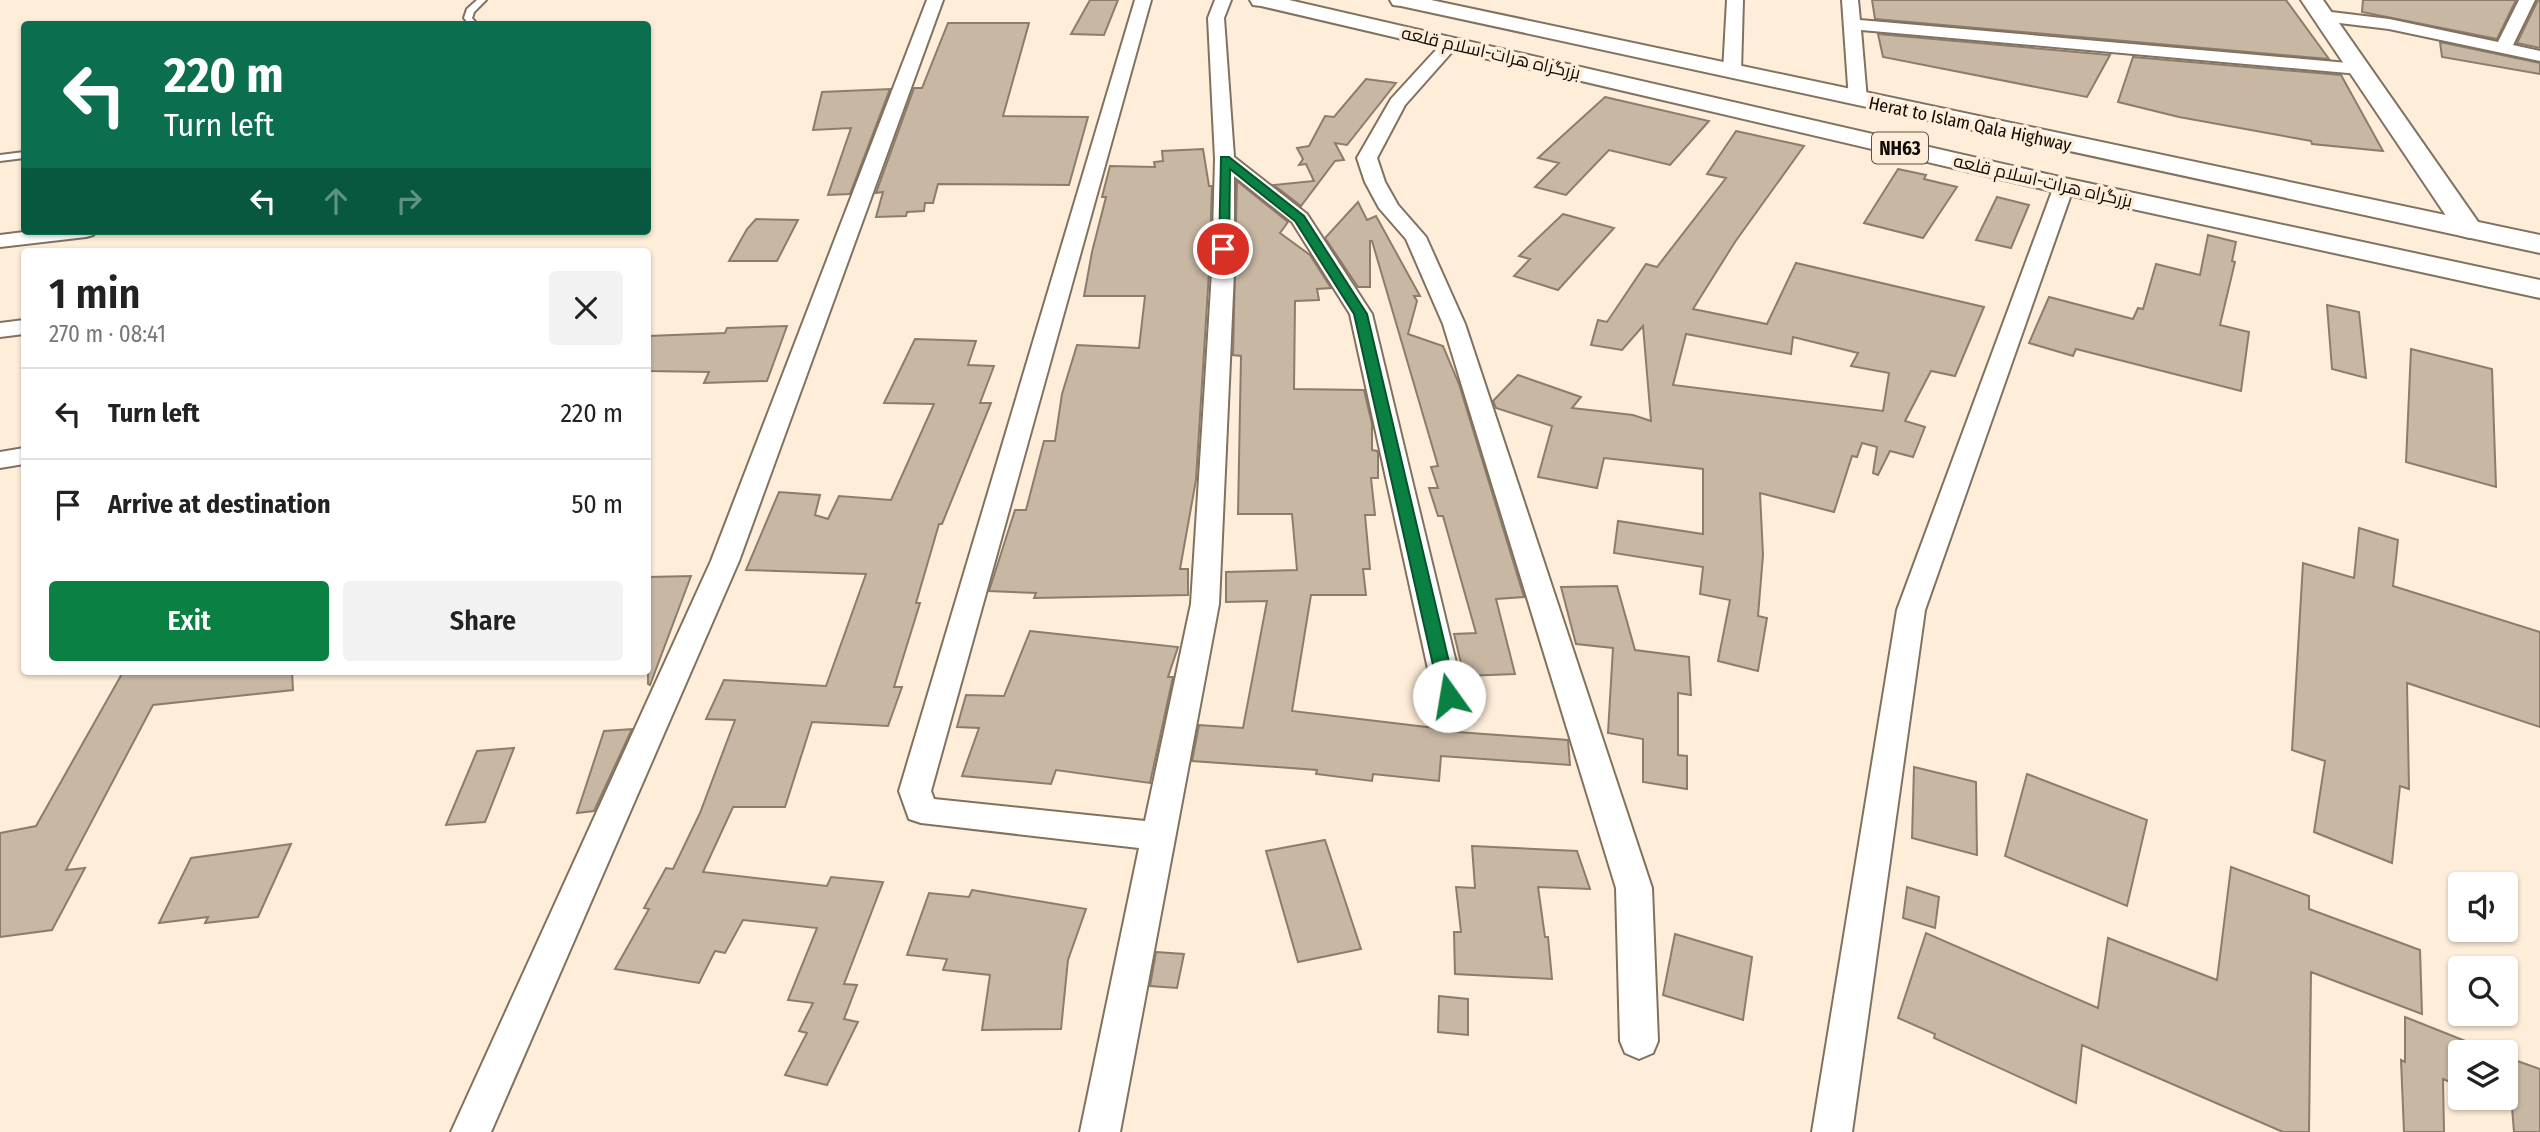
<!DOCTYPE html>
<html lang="en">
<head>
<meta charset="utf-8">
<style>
	:root { --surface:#fff; --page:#f2f2f2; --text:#222; --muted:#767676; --line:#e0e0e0; --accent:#0b8043 }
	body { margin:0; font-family:"Fira Sans Condensed",Cairo,sans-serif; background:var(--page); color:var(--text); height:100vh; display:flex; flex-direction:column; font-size:26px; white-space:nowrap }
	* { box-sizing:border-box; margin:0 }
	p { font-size:23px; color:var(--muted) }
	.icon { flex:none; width:38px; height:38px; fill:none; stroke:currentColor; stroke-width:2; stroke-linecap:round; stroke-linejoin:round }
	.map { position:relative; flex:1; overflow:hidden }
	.details { position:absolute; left:21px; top:248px; width:630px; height:427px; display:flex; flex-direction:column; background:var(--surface); border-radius:7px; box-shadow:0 2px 5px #0004 }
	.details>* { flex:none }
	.hud { position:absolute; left:21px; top:21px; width:630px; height:214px; border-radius:7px; box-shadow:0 2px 5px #0004; background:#0b6e4f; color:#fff; overflow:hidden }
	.buttons { position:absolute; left:2448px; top:872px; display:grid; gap:14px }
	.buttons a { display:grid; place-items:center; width:70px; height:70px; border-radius:7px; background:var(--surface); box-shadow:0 2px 5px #0004; font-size:35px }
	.pin { position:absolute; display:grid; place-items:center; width:60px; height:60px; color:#fff; margin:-30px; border:4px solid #fff; border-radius:50%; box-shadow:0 2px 7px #0007 }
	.me { position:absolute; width:77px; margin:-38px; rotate:347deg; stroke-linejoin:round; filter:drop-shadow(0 0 5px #0008) }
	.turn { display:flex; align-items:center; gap:24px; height:147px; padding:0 28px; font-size:32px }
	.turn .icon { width:91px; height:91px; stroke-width:2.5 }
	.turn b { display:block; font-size:49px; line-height:60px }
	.lanes { display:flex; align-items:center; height:66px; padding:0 28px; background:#0003; justify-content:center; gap:35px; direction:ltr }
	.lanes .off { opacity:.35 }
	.round { display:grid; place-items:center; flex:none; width:74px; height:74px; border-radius:7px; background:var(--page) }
	.headline { display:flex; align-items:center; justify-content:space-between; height:119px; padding:0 28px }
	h1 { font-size:42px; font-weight:600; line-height:52px }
	.button { display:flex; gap:14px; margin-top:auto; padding:14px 28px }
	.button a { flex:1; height:80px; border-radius:7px; background:var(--accent); color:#fff; font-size:28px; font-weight:600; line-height:80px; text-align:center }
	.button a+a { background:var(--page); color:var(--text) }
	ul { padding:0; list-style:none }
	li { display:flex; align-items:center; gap:21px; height:91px; padding:0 28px; border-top:2px solid var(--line) }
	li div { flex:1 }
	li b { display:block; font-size:26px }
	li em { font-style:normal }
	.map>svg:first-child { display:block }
	.building { fill:#c7b7a3; stroke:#8c7d6a; stroke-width:2; fill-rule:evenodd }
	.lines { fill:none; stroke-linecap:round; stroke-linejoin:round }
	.lane-casing { stroke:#80725f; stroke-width:4 }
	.street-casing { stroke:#80725f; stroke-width:4 }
	.secondary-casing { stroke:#80725f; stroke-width:4 }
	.highway-casing { stroke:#80725f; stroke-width:4 }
	.lane { fill:#fff; fill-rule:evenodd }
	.street { fill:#fff; fill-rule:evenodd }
	.secondary { fill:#fff; fill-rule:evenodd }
	.highway { fill:#fff; fill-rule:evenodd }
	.route { fill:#0b8043; stroke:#07532c; stroke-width:2 }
	.labels { text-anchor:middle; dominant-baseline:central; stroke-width:7; stroke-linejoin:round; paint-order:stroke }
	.far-street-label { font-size:18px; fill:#110c05; stroke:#feedd8 }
	.shield { fill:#feedd8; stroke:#585044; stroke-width:2 }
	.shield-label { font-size:19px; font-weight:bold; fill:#110c05 }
</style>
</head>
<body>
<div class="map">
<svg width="2540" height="1132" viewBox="0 0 2540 1132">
	<rect width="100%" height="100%" fill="#feedd8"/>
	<!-- building -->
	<path class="building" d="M1090,0H1118L1104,35L1071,34Z
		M1872,0H2286L2329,59L1875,19Z
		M2363,0H2516L2497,39L2362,12Z
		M2538,0H2540V48L2517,43Z
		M948,23H1029L1003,116L1088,117L1069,185L938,184L933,203H925L924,211L907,212L906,216L876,217L883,192L876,193L914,88H922Z
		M1878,34L2110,55L2087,97L1883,57Z
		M2440,42L2540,63V74L2442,57Z
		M2133,57L2341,75L2383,151L2312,144L2311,141L2179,117L2118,102Z
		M1366,79L1396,83L1347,145L1335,143L1344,160L1335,161L1301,206L1274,185L1314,181L1306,164L1299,165L1303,159L1297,148L1309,146L1325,116L1334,117Z
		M890,89L850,194L828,195L851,128L813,130L822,92Z
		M1605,97L1709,121L1670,165L1609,150L1566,195L1535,187L1559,163L1538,158Z
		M1736,131L1804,146L1735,242L1693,309L1767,324L1796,263L1984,307L1955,376L1931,371L1905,421L1925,427L1913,457L1890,451L1878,475L1873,473L1877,447L1862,443L1857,457L1852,456L1834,512L1760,493L1763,555L1758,616L1767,618L1758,671L1718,661L1730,600L1700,594L1703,567L1614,553L1618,521L1703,534V469L1604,458L1597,488L1538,477L1552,426L1496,408L1493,401L1518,375L1581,397L1572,408L1633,415L1651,421L1643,326L1622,350L1591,345L1598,320L1607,322L1646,264L1657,267L1726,178L1707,174ZM1686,334L1791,354L1793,337L1858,353L1851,366L1889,373L1883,411L1673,385Z
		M1203,149L1209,186H1212L1209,272L1196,480L1180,569H1188V595L1034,598L1036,593L989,591L1015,510H1026L1044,441H1055L1062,394L1077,345L1139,348L1145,296H1084L1092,252L1106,197H1102L1110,166L1155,167L1154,162L1163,161L1162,151Z
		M1898,169L1926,175L1924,179L1957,187L1923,238L1864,223Z
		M1237,181L1288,222L1280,233L1310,255L1331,288L1317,289L1319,300L1295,301L1294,389L1364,390L1372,424V450L1377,451L1378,453V478H1371L1375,515H1365L1370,569H1363L1366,595H1311L1292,711L1443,729V731L1568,740L1570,765L1441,756L1439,781L1373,774L1372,781L1316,774L1317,770L1192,761L1199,725L1243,728L1267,601L1226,602V572L1297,570L1292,514H1238L1241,356L1233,355Z
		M1997,197L2029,205L2011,248L1976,240Z
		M1358,202L1367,220L1376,216L1420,296H1414L1417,301L1408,334L1443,346L1459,384L1524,597L1496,599L1515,674L1464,676L1454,634L1476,633L1443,516H1438L1429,488H1438L1431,467L1438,466L1372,241H1370V287H1358L1325,238Z
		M1563,214L1614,228L1558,290L1514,276L1530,259L1519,256Z
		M756,219L798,220L777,261H729L747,229Z
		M2208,235L2236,242L2232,261L2235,262L2220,325L2249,332L2241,391L2076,349L2073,356L2029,343L2049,297L2133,319L2138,308L2143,309L2156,264L2200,275Z
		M2327,305L2359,312L2366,378L2332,369Z
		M787,326L767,381L704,383L709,372L648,371V336L725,333L727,328Z
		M915,339L976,341L968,365L994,366L980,403H991L942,524H939L916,603H920L894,687H902L888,726L812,722L785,807H733L703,872L827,886L831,877L883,882L844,984L857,985L844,1019L858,1022L827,1085L785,1075L807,1033L799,1031L813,1003L788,1000L817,928L743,920L725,953L715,951L699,983L615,969L649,909L644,908L666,868L673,869L700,813L735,720L706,719L724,680L826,686L866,574L746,570L779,492L820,495L815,515L828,519L839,496L891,500L934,404L884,403Z
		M2411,349L2492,369L2496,487L2406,462Z
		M2359,528L2398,540L2393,586L2540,632V727L2407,683L2409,789L2400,786L2392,863L2314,832L2325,761L2292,750L2303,563L2354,578Z
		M691,576L650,685L648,684V577Z
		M1617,586L1635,650L1689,657L1691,695L1678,693V755L1687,756V789L1643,782V739L1608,733L1613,648L1576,644L1561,587Z
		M1030,631L1178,647L1168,677H1173L1150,783L1056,770L1051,784L962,776L979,728L957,727L966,695L1004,696Z
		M123,672H292L293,690L153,705L66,870L85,868L52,930L0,937V833L36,826Z
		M632,729L594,811L577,813L604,731Z
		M514,748L485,822L446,825L477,751Z
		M1914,767L1976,782L1977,855L1912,838Z
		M2027,774L2147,820L2127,906L2005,856Z
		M1325,840L1361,949L1298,962L1266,851Z
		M291,844L258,917L205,923L208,917L159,923L191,858Z
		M1472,846L1577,851L1590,889L1538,887L1545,937H1548L1552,979L1455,974L1454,932H1461L1456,887L1475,888Z
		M2231,867L2309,896V909L2420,950L2422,1014L2311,972L2309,1132H2283L2082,1045L2076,1103L1934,1038L1935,1034L1898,1018L1926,933L2098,1008L2108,938L2217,980Z
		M1907,887L1939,897L1935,928L1903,918Z
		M972,890L1086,909L1068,960L1061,1029L982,1030L990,975L943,970L947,959L907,955L929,893L969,897Z
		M1675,934L1752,957L1743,1020L1663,995Z
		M1156,952L1184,954L1177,988L1150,986Z
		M1439,996L1468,999V1035L1438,1032Z
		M2405,1017L2493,1052H2460V1086L2443,1079L2444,1132H2404L2401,1060L2405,1062Z
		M2506,1057L2540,1069V1132H2514L2512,1107L2489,1097H2506Z"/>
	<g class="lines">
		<defs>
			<path id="lane" d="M477,0H486L474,12L472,18L477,24H469L464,18L467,9Z
				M24,152V158L0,161V155Z"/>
			<path id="street" d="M927,0H943L739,561L491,1132H451L711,561Z
				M1135,0H1151L931,791L934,799L1145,821L1191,604L1212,272L1215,159L1208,18L1215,0H1231L1224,18L1234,157L1307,214L1372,314L1464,696L1460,704L1449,707L1438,704L1434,696L1350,314L1292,222L1234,176V272L1219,604L1120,1132H1080L1139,848L921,823L909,819L899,791Z
				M1727,0H1743L1741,72L1732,77L1723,72Z
				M1842,0H1858L1860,20L2359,64L2368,69L2359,74L1861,30L1867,100L1858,105L1849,100Z
				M2519,0H2535L2513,45L2540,51V61L2389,29L2323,21L2315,16L2323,11L2389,19L2498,42Z
				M1451,39L1459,44L1405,105L1377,158L1385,182L1398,205L1426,237L1465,324L1652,888L1658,1041L1653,1053L1639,1059L1625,1053L1620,1041L1616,888L1443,324L1406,239L1379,208L1365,182L1357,158L1391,99L1445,40Z
				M2064,180L2074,186L1925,610L1852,1132H1812L1897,610L2054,186Z
				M32,231H96L93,235L86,237L0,247V235Z
				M24,320V334L0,337V323Z
				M24,448V464L0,468V452Z"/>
			<path id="secondary" d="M2301,0H2323L2483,229L2479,235L2469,238L2459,235Z"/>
			<path id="highway" d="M1250,0H1289L2064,178L2540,280V298L2064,194L1261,6L1253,5Z
				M1390,0H1431L2540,235V253L1401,6L1393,5Z"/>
		</defs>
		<!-- lane casing -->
		<use href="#lane" class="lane-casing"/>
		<!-- street casing -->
		<use href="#street" class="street-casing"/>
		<!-- secondary casing -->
		<use href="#secondary" class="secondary-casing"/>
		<!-- highway casing -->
		<use href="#highway" class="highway-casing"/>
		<!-- lane -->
		<use href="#lane" class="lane"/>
		<!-- street -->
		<use href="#street" class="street"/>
		<!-- secondary -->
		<use href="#secondary" class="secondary"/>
		<!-- highway -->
		<use href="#highway" class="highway"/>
	</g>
	<!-- route -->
	<path class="route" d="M1221,157H1229L1304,216L1367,314L1457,696L1455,700H1442L1440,696L1354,314L1295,221L1230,169L1229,249L1219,252Z"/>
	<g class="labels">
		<!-- far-street labels -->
		<g class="far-street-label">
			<text transform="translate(1491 53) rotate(13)">بزرگراه هرات-اسلام قلعه</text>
			<text transform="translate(1970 124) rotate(12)">Herat to Islam Qala Highway</text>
			<text transform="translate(2043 181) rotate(13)">بزرگراه هرات-اسلام قلعه</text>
		</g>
		<!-- shield labels -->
		<rect class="shield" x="1872" y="132.5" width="56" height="31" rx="5"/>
		<g class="shield-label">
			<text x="1900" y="148">NH63</text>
		</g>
	</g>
</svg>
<div class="buttons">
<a><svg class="icon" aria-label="sound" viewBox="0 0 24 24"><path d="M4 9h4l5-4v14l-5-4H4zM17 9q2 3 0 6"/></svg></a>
<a><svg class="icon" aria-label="search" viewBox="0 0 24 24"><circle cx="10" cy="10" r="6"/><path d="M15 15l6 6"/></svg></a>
<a><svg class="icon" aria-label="layers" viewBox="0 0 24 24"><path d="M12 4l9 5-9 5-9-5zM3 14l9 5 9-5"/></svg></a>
</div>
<div class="pin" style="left:1223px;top:249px;background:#d93025"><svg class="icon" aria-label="arrive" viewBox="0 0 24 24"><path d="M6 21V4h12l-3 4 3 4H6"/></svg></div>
<svg class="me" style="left:1449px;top:696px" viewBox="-20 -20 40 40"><circle r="19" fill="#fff"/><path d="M0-13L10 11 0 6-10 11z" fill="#0b8043"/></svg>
<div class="hud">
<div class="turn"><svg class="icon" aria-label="left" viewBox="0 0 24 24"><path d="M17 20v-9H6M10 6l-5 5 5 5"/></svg><div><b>220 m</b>Turn left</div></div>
<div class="lanes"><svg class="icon" aria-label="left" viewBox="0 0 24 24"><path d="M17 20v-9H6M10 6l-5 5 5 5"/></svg><svg class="icon off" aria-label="ahead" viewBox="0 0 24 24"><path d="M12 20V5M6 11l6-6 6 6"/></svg><svg class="icon off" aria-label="right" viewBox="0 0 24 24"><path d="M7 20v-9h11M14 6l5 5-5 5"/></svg></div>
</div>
<section class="details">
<div class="headline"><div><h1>1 min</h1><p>270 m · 08:41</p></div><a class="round"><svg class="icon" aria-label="close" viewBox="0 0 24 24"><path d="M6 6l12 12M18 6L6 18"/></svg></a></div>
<ul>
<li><svg class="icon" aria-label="left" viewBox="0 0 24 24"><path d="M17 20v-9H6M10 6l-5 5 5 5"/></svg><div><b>Turn left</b></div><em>220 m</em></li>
<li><svg class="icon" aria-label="arrive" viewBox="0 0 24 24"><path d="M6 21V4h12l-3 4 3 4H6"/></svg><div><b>Arrive at destination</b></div><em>50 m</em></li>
</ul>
<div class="button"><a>Exit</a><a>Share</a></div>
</section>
</div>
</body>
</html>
